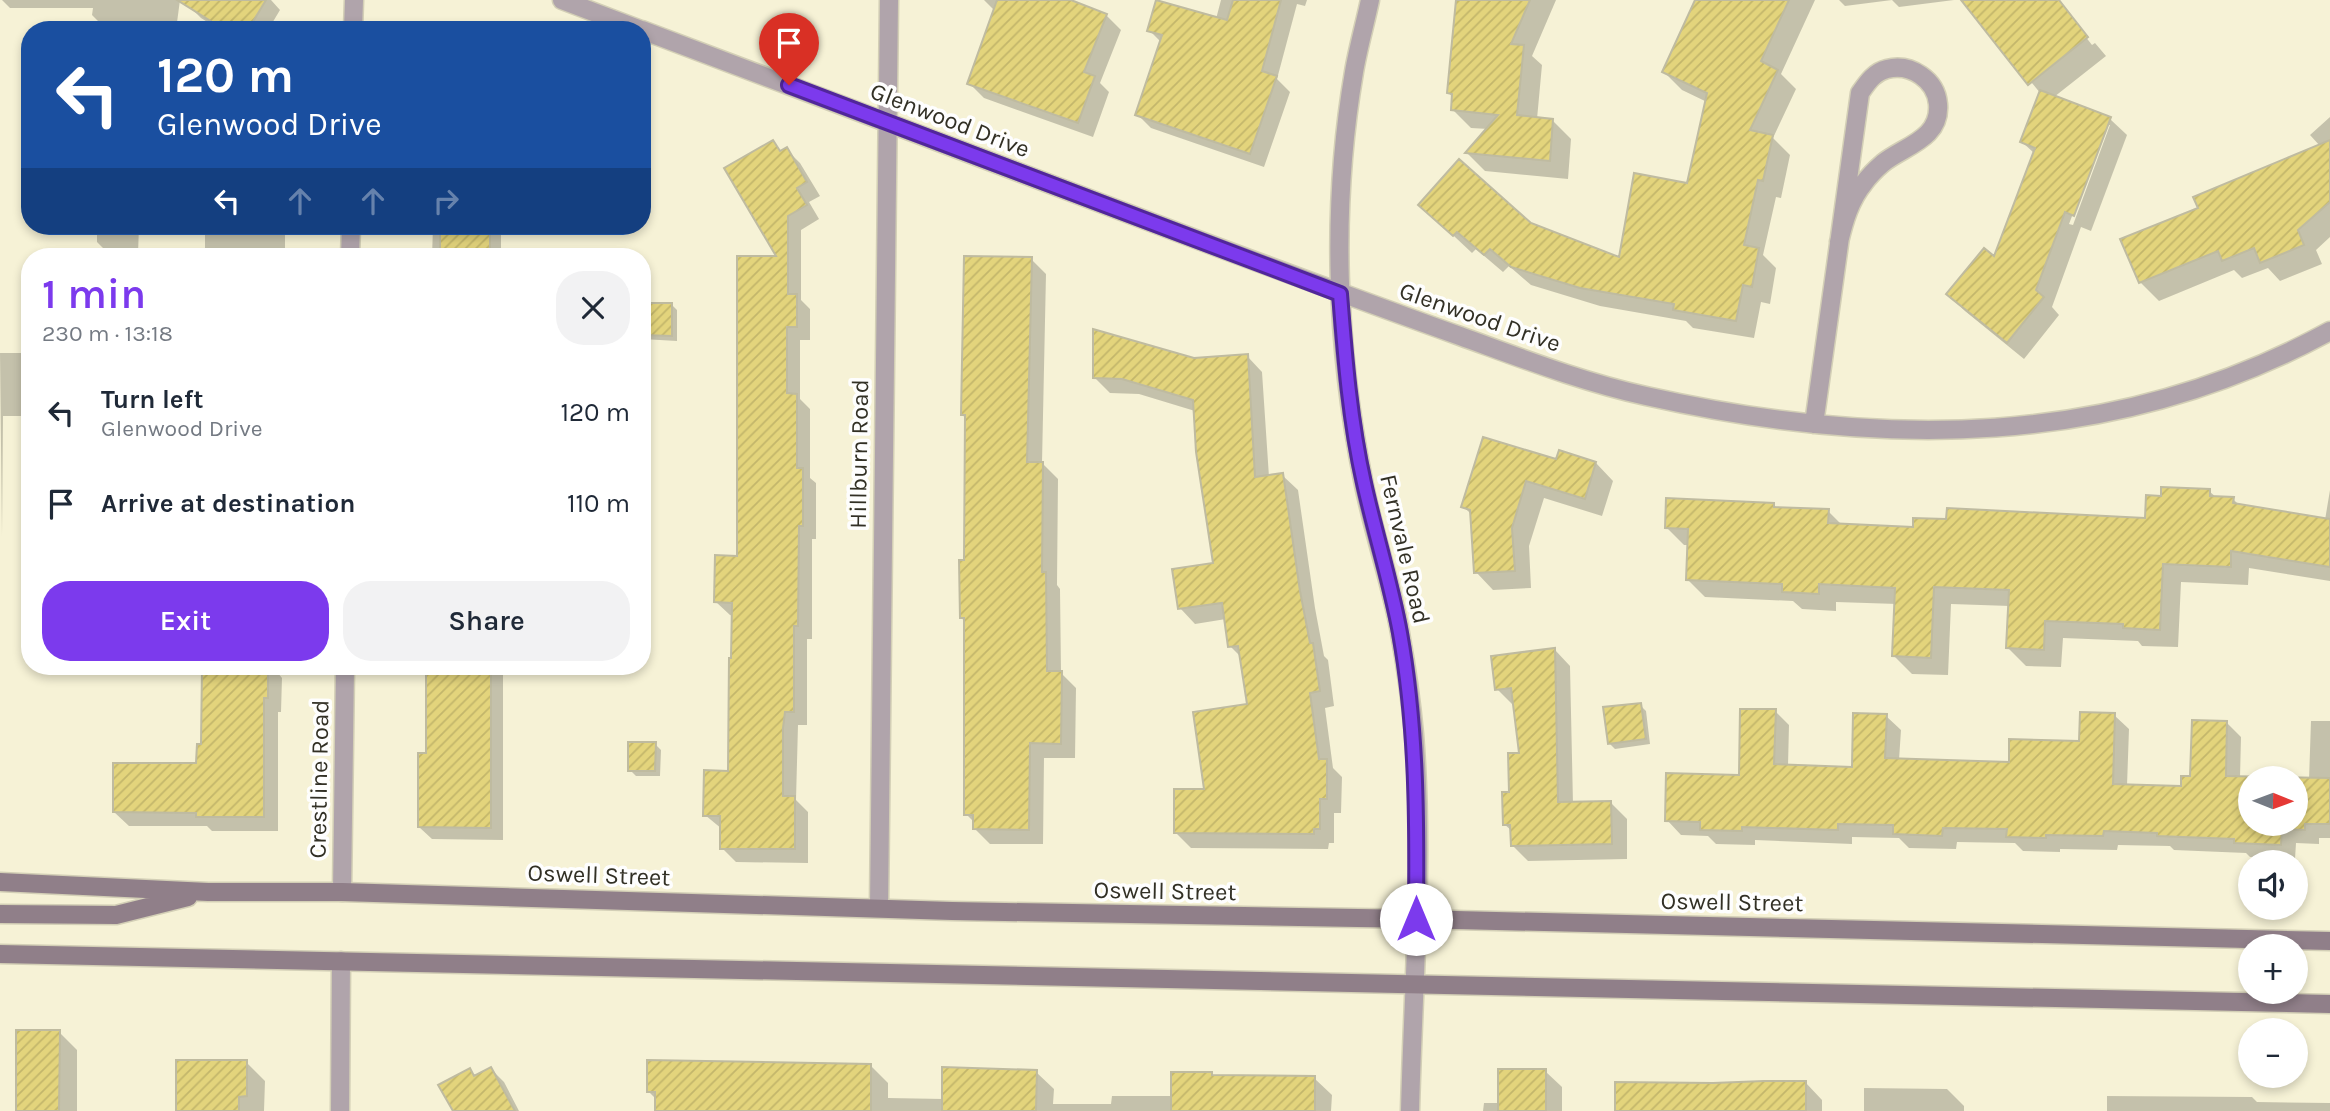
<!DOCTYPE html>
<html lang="en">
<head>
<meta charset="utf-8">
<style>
	:root { --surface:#fff; --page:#f2f2f3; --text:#1f2937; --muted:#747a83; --accent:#7c3aed }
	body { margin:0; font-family:Karla,sans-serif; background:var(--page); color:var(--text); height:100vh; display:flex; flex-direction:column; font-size:26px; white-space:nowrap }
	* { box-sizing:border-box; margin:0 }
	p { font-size:23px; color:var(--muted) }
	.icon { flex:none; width:38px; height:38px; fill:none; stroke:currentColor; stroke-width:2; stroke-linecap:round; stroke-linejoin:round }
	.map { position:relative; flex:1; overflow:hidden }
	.details { position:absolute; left:21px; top:248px; width:630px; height:427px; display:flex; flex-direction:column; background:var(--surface); border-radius:28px; box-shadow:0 4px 10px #0003 }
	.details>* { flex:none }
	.hud { position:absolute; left:21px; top:21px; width:630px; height:214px; border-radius:28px; box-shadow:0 4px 10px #0003; background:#1a4fa0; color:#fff; overflow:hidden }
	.needle { width:46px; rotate:91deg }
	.buttons { position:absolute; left:2238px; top:766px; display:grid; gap:14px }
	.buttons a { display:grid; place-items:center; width:70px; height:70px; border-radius:50%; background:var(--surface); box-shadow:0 4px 10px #0003; font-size:35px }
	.pin { position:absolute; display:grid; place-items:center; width:60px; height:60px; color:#fff; margin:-72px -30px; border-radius:50% 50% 50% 0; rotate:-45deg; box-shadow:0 0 7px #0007 }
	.pin .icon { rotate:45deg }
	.me { position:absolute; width:77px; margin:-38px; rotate:0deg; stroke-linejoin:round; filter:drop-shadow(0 0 5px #0008) }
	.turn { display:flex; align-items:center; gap:24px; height:147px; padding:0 21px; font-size:32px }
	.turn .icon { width:91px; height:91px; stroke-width:2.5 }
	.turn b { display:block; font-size:49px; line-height:60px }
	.lanes { display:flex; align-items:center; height:66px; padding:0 21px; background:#0003; justify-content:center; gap:35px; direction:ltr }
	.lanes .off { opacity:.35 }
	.round { display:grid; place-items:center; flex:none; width:74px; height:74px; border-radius:28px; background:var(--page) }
	.overview { display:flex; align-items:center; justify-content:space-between; height:119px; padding:0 21px }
	h1 { font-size:42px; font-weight:600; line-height:52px; color:var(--accent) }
	.cta { display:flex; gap:14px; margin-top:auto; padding:14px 21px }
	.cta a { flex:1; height:80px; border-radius:28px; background:var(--accent); color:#fff; font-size:28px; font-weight:600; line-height:80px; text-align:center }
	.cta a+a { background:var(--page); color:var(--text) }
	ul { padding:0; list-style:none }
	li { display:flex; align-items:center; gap:21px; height:91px; padding:0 21px }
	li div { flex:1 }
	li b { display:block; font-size:26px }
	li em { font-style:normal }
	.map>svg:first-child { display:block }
	.shadow { fill:#0003; fill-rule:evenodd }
	.building { fill:url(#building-hatch); stroke:#bfbba0; stroke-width:2; fill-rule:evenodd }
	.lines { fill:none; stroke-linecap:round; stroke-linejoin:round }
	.street-casing { stroke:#d3cfb6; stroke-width:21 }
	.secondary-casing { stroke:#d3cfb6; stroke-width:21 }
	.street { stroke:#b0a4ab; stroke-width:18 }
	.secondary { stroke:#907f89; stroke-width:18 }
	.route-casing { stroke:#51269a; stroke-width:18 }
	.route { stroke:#7c3aed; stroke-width:12 }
	.labels { text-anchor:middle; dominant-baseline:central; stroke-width:7; stroke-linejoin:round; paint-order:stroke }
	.street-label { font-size:24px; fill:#323025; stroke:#fefefe }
</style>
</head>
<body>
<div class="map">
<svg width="2330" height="1111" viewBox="0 0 2330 1111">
	<defs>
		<pattern id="building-hatch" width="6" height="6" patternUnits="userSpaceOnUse" patternTransform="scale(1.75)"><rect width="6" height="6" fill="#e3d47c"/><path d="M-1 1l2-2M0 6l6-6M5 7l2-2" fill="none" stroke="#c3b66b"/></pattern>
	</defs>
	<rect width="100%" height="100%" fill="#f6f2d6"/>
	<!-- shadow -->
	<path class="shadow" d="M2,0H180L176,30H107L92,15L93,8H10Z
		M192,0H271L280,10L268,30H220L201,18L189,6Z
		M984,0H1066L1106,15L1121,30L1100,83L1109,92L1093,137L984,98L969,83L995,11Z
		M1221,0H1307L1305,6L1297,4L1277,79L1290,92L1264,167L1151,128L1137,114L1161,42L1149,30L1216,19Z
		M1460,0H1556L1532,56L1542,65L1537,119L1553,121L1571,139L1568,179L1485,171L1467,153L1488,129L1471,128L1452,109L1453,98L1449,93Z
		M1697,0H1815L1781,74L1796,89L1773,138L1790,155L1781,198L1776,197L1763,255L1776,268L1770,304L1761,302L1754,338L1693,328L1686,321L1600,306L1531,285L1509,266L1503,272L1476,249L1472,253L1421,205L1530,225L1620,259L1689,185L1707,102L1682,90L1664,72Z
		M1839,0H1954L1899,7L1892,0L1845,6Z
		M1964,0H2057L2092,45L2095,43L2106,56L2054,97L2110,119L2127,135L2091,231L2081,227L2052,307L2059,315L2024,359L1965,311L1948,294L1995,259L2035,154L2022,142L2041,94ZM2107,125H2110L2073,225L2069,224Z
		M2330,117V237L2316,250L2322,264L2280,281L2268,268L2242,278L2234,270L2159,301L2140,282L2200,209L2320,146L2310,135Z
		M642,131L646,135L642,145Z
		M772,142L782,152L786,149L800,163L820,196L809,202L819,219L801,230V300L810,309V340H800V399L810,409V478L816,483V539H812V639H807V725H798L796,800L808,812V863L736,862L722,848V829L705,815L729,773L734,616L730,615L716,602L738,557L779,258Z
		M97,226H139L138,254H109L97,242Z
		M205,226H285V253H280V257H205Z
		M433,226H501V257H432Z
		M1031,259L1046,274L1042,463L1058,479L1057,585L1060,589L1061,673L1076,688L1075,758H1044L1043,844H990L975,829V823L966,814V622L961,618L966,561L967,419L962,415Z
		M642,304H671L677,310V341L642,339Z
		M0,353H30V416H3L2,537Z
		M1247,356L1262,372L1269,477L1282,475L1298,490L1315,608L1324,656L1328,660L1334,706L1325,708L1333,768L1342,777L1341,813H1334V843H1329L1328,849L1191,848L1175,832L1206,791L1249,705L1242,658L1230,646L1226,619L1195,624L1180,608L1215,565L1195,411L1139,394L1110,393L1095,378L1194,360Z
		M1557,461L1596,463L1613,481L1602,516L1544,498L1529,546L1531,588L1493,590L1476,572L1472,515L1463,506Z
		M2330,490V581L2249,568L2248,585L2181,582L2178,647L2142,646L2138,641L2063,638L2061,667L2026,666L2008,648L2010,606L1951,604L1948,675L1912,674L1894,656L1897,604L1836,602V611L1802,609L1793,601L1705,597L1687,579L1689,545H1684L1666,527L1774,505L1778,509L1828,511L1842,525L1915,528L2146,520L2163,498L2209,491L2217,498L2233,499L2240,506L2325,520Z
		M1555,650L1570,666L1573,804L1611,803L1627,819V859L1528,861L1512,845V831L1504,824L1521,755L1513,705L1497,689Z
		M203,667H273L282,678L281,712H278V831H212L207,826H129L114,812L198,765L203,745Z
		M428,667H503V840L432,839L419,827L427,755Z
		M1640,705L1646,711L1650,744L1615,749L1609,743Z
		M1775,711L1789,725L1788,766L1854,768L1886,716L1901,730L1899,760L2010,764L2080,742L2114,715L2129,729L2127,786L2182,788L2192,778L2227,723L2241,737L2240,778L2250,779V824H2296V779L2309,780L2311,721H2330V838H2319V844L2296,843L2295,859L2250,857L2246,853L2174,850L2170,846L2118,845L2117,850L2060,849V852L2023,851L2015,843L1957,842L1956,849L1909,848L1899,838L1852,837V844L1755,840V845L1716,844L1708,836L1681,835L1667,820L1741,777Z
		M655,744L661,750L660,776H636L630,770Z
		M59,1032L77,1050V1111H18Z
		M246,1062L265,1081L264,1111H178Z
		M871,1066L888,1083V1098L944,1099L1036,1072L1054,1089L1053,1104H1111L1112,1096H1172L1211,1074L1214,1077L1314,1078L1332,1095L1331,1111H656L657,1100L648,1091Z
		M491,1069L504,1082L519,1111H455L469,1070L476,1077Z
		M1545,1071L1562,1087V1111H1483L1484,1103H1500Z
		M1806,1083L1822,1100V1111H1616Z
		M1864,1088L1947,1089L1964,1106V1111H1864Z
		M2107,1096L2252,1097L2257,1102L2330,1103V1111H2107Z"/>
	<!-- building -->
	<path class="building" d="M177,0H266L248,30H225Z
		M997,0H1071L1107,14L1084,72L1095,76L1078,123L967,84Z
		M1156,0L1227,20L1233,0H1281L1262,71L1277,76L1250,154L1135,115L1162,35L1147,31Z
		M1456,0H1530L1511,44L1524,45L1517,115L1553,119L1550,161L1465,153L1498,115L1451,110L1452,94L1447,93Z
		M1695,0H1789L1761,61L1778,70L1750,130L1773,135L1763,181L1758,180L1744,245L1759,248L1752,287L1743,285L1736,321L1673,310L1674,304L1580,288L1511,267L1490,249L1484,255L1457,232L1453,236L1418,205L1459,159L1531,223L1619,257L1634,173L1687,183L1707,93L1662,72Z
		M1961,0H2059L2088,37L2028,85Z
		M2040,90L2111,117L2074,216L2065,212L2036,290L2044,297L2007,343L1946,294L1984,248L1994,256L2035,148L2020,142Z
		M773,140L780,151L787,147L807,182L797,188L807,205L788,216V294H797V327H787V393L797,394V468H803V526H799L798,626H794V712H785L783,728V796H795V849H720V816H703L704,770L728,771L729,658H731L732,603L714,602L715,555L737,556V256H776L724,168Z
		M2330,140V202L2298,230L2304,245L2260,263L2254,248L2222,261L2218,251L2139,283L2120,239L2198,208L2193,197Z
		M440,226H490V257H440Z
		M964,256L1032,257L1027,462H1043L1042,572H1046L1047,671H1062L1061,744L1030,743L1029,830L973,829V815H964V618H960L959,560H964L965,415H961Z
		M642,303H672V336L642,335Z
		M1093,329L1194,358L1248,354L1255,477L1283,473L1300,591L1310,643H1313L1320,691L1310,693L1319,759H1327V799H1320V829H1314V834L1174,833V789H1204L1193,712L1247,704L1238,646L1228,647L1222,603L1178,609L1172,569L1213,563L1196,452L1193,400L1122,379L1093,378Z
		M1483,437L1556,459L1559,450L1596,462L1585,499L1526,481L1512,528L1515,571L1474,573L1470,510L1461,507Z
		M2161,487L2210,489V496L2234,497L2233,503L2330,519V567L2231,551V567L2163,564L2160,630L2123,628V624L2045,621L2044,650L2006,648L2009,590L1934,587L1931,658L1892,656L1895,588L1819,584V594L1782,592V584L1686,580L1688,529L1665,528L1666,498L1774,503V507L1829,509L1828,523L1913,527V518L1946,519L1947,508L2145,518L2146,495L2161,496Z
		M1555,648L1558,802L1611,801L1612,844L1511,846L1510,825H1503L1502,792H1509L1508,753H1519L1511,688L1495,690L1491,656Z
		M202,667H268V698H264V817H196V813L113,812V763H196L197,744H201Z
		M426,667H491V828L418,827V753H426Z
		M1641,703L1646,739L1608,744L1603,707Z
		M1740,709H1776L1774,764L1852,767L1853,713L1887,714L1885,758L2009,762V739L2079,741L2080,712L2115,713L2113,784L2181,786V776H2190L2192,720L2227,721L2226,776L2330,778V824H2305V830L2282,829L2281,845L2234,843V839L2157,836V833L2104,831L2103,836L2046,835V838L2006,837L2007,829L1943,828L1942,836L1893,834V825L1838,824V830L1742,827V831L1700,830V822L1665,821L1666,773L1739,775ZM2250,779H2296V824H2250Z
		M628,742H656L655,771H628Z
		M16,1030H60L59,1111H16Z
		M176,1060H247V1096L239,1097V1111H176Z
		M647,1060L871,1064V1111H655V1092H647Z
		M491,1067L515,1111H453L438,1085L470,1068L474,1076Z
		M942,1067L1037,1070L1036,1111H942Z
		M1498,1069H1546V1111H1498Z
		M1171,1072H1212V1075L1315,1076V1111H1171Z
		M1764,1081H1806V1111H1615V1082L1713,1083Z"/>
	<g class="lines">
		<defs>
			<path id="street" d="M562,0L641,30
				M1370,0C1365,24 1358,48 1354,72C1331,206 1336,347 1363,480C1373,532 1391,582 1400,633C1406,666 1411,701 1414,734C1424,859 1413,986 1410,1111
				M353,30L354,0
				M642,30C828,100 1014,170 1201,241C1287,273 1373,305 1460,336C1521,358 1582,382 1646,396C1882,449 2114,449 2330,331
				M350,257L351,226
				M1814,424L1860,93C1867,83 1874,72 1887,69C1911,63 1936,80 1938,104C1941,139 1904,146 1883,163C1876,169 1869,176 1864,183C1850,200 1844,221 1839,242
				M342,892L345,667
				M879,908L889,0
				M340,1111L341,961"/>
			<path id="secondary" d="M0,882L208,892H342L952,911L1416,919L2330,941
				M0,914L116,915L188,897
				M0,954L2330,1004"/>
		</defs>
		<!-- street casing -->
		<use href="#street" class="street-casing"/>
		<!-- secondary casing -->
		<use href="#secondary" class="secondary-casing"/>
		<!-- street -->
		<use href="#street" class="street"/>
		<!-- secondary -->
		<use href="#secondary" class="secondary"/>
	</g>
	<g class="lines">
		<defs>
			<path id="route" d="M789,85L1340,294C1345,357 1350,421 1364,483C1375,533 1391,583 1400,633C1417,728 1417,823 1416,919"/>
		</defs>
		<!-- route casing -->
		<use href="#route" class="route-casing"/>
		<!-- route -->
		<use href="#route" class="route"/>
	</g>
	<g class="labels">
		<!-- street labels -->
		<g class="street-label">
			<text transform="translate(950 120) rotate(21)">Glenwood Drive</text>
			<text transform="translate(1480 317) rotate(19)">Glenwood Drive</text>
			<text transform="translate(859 454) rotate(-89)">Hillburn Road</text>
			<text transform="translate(1405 549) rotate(77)">Fernvale Road</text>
			<text transform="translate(319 779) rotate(-89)">Crestline Road</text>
			<text transform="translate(599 875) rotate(2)">Oswell Street</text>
			<text transform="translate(1165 891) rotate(1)">Oswell Street</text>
			<text transform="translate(1732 902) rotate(1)">Oswell Street</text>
		</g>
	</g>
</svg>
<div class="buttons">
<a><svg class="needle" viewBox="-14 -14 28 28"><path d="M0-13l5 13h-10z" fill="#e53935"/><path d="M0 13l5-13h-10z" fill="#747a83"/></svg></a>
<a><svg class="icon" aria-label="sound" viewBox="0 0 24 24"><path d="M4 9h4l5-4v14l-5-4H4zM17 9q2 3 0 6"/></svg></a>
<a>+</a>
<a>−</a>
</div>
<div class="pin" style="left:789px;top:85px;background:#d93025"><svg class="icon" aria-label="arrive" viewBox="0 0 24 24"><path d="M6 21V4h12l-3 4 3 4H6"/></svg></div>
<svg class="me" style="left:1416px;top:919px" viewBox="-20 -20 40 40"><circle r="19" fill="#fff"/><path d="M0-13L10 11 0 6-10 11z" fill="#7c3aed"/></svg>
<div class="hud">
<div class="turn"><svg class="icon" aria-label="left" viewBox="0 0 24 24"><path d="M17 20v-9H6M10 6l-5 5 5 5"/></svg><div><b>120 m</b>Glenwood Drive</div></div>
<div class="lanes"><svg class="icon" aria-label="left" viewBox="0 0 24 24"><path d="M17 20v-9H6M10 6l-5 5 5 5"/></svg><svg class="icon off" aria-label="ahead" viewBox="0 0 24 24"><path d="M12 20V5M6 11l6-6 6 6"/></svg><svg class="icon off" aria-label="ahead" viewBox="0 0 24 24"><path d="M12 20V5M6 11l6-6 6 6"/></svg><svg class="icon off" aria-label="right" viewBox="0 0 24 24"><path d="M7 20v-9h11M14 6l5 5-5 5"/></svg></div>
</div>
<section class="details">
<div class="overview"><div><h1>1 min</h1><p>230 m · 13:18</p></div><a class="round"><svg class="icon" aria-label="close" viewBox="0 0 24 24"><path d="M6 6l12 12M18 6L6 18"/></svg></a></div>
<ul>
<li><svg class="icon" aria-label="left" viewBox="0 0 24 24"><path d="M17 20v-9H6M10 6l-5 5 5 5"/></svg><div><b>Turn left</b><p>Glenwood Drive</p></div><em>120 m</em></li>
<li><svg class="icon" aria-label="arrive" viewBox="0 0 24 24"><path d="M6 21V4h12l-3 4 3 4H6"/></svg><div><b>Arrive at destination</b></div><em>110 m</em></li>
</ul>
<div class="cta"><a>Exit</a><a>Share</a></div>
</section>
</div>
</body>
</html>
